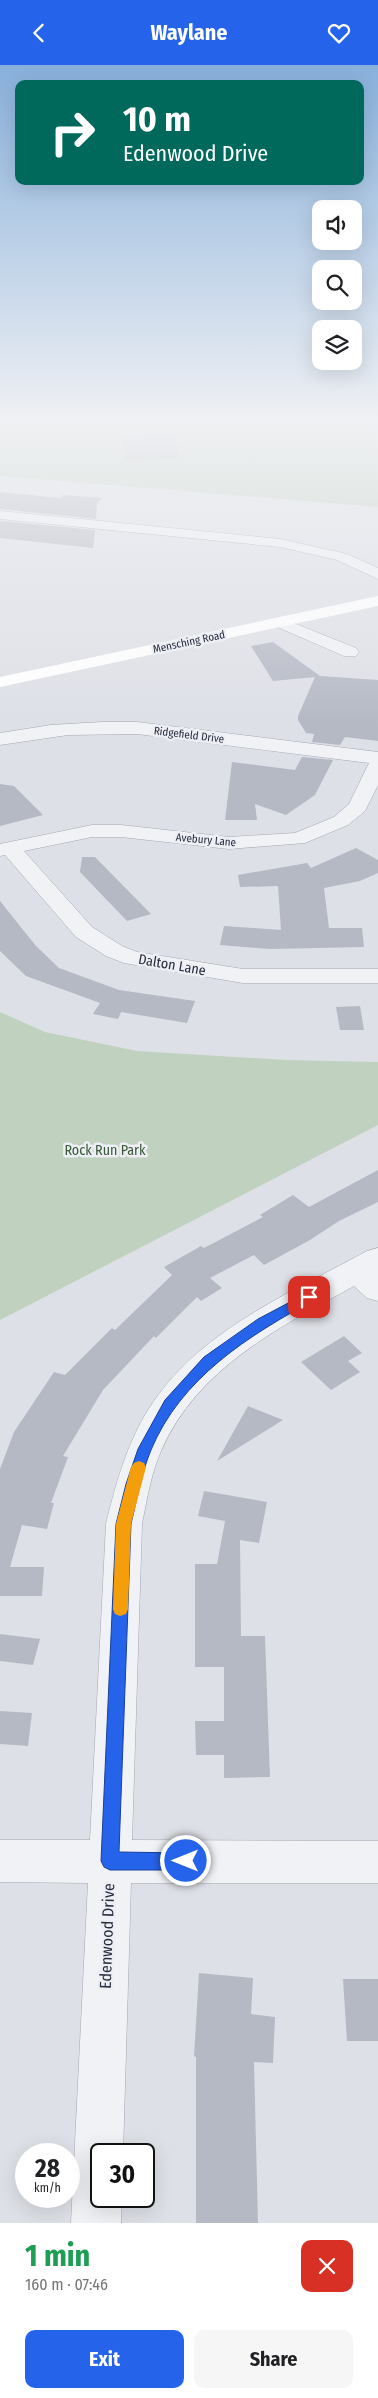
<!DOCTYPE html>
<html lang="en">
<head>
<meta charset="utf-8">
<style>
	:root { --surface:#fff; --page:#f6f6f6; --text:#202124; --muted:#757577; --accent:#2563eb }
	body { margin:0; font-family:"Fira Sans Condensed",sans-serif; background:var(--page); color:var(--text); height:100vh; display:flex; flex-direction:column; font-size:19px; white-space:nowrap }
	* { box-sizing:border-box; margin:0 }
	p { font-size:16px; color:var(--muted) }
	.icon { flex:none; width:28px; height:28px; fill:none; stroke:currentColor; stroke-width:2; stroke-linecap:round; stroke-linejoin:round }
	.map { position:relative; height:2158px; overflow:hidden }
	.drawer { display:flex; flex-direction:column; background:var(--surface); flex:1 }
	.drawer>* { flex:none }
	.hud { position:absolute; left:15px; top:15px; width:349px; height:105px; border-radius:10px; box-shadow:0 5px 20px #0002; background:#00695c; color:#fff; overflow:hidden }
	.tools { position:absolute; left:312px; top:135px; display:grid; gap:10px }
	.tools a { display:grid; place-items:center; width:50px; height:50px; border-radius:10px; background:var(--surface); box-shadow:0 5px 20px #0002; font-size:25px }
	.speed { position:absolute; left:15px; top:2078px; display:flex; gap:10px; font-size:25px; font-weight:700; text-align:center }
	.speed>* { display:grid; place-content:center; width:65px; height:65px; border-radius:50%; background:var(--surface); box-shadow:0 5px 20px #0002; line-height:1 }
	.speed small { font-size:12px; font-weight:400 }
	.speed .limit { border:2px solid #111; border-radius:8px; background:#fff; color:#111 }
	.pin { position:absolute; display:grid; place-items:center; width:42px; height:42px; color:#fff; margin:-21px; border-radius:10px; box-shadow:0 2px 8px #0006 }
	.me { position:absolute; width:55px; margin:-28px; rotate:270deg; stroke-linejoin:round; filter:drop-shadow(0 0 4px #0008) }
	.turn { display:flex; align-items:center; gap:18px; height:105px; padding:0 25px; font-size:22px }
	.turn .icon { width:65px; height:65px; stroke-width:2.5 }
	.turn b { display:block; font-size:35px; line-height:42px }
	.round { display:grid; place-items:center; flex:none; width:52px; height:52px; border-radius:10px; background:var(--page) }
	.overview { display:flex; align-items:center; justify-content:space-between; height:85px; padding:0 25px }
	h1 { font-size:30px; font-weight:700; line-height:38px; color:#1e9e55 }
	.action { display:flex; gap:10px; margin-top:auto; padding:10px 25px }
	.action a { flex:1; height:58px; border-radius:10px; background:var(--accent); color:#fff; font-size:20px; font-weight:700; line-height:58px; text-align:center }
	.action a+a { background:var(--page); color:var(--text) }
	header { display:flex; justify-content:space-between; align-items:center; height:65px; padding:0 25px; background:var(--accent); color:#fff; font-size:22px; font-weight:700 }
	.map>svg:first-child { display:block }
	.green { fill:#c1d1bf }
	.building { fill:#b5b9c4 }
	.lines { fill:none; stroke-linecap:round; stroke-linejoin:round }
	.street-casing { stroke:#a3a7b1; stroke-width:1 }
	.street { fill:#f1f2f6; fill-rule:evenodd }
	.secondary { fill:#fff; fill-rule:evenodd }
	.route { fill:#2563eb; stroke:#184099 }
	.slow { fill:#f59e0b }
	.labels { text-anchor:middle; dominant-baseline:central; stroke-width:5; stroke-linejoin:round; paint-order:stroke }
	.far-street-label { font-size:11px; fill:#272d3e; stroke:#edeff5 }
	.street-label { font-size:14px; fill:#272d3e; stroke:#edeff5 }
	.park-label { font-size:14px; fill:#375935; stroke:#edeff5 }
	.near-street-label { font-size:16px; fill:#272d3e; stroke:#edeff5 }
</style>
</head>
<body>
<header><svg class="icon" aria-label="back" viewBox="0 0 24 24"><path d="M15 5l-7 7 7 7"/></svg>Waylane<svg class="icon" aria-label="heart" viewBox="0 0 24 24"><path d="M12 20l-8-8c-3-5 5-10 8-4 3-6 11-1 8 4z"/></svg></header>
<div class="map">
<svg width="378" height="2158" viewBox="0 0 378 2158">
	<rect width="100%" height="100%" fill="#dee0e7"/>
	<!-- green -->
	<path class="green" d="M0,358H378V442L0,411Z
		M0,947L45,967L137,986L287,995L378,997V1060L0,1255Z"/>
	<!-- building -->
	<path class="building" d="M174,369L180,393L125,395L121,371Z
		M0,427L60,433L63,430L102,433L97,438L96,454L0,444Z
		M0,456L95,465L93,483L0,473Z
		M273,577L320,611L378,615V676L345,672L340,680L312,677L314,669L306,668L298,655V651L315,612L273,616L251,581Z
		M302,692L333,695L315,730L286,750L255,739L257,755H225L232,697L295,705Z
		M0,719L14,721L43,750L0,761Z
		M356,783L378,795V808L360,816L324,823L329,863H362L364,882L270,884L220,880L224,861L281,865L278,821L240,822L238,810L307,798L311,803Z
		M82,792H95L151,849L127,856L80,807Z
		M0,836L36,881L59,903L119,925L195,936L187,958L121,947L118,954L93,949L100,938L26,911L0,886Z
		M360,941L364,965H340L336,942Z
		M378,1105V1137L339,1156L310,1175L264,1200L254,1190L210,1213L222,1223L201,1236L197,1232L156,1273L154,1271L103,1325L63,1391L68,1392L51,1438H54L47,1464L22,1460L10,1502H44L42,1531H0V1404L14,1367L54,1307L65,1310L112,1263L115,1265L172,1210L164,1202L201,1181L204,1183L263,1152L260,1150L293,1130L309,1142Z
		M344,1271L362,1288L348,1296L360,1307L331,1325L301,1297Z
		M248,1341L283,1355L217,1396Z
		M204,1426L267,1437L259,1478L240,1475L241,1571H265L270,1712L224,1713V1690H196L195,1656H224V1602H195V1499H217L225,1456L198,1451Z
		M0,1569L40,1574L33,1600L0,1596Z
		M0,1646L32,1648L28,1681L0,1679Z
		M199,1908L253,1913L251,1949L275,1952L273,1998L254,1997L258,2158H196V1992L194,1991Z
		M343,1914H378V1976H347Z"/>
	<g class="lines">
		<defs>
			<path id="street" d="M0,446L280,474L347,489L378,503V514L337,495L280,482L0,454Z
				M281,553L356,583L359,587L356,591H344L275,561L273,558L275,555Z
				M102,657H137L378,687V720L365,746L348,760L305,778L229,784L121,772H92L24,786L92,862L122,881L137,887L243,904H378V918H243L124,898L106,891L76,872L5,790L0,791V779L92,760H121L229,772L295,768L334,752L349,739L369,698L137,669L68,670L0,680V668L51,660Z
				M378,1183V1236L367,1233L354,1221C280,1262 197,1303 161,1386C151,1409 147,1434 142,1459L132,1775L378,1776V1818H131L123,2089H101V2131H122L121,2158H71L88,1818L0,1817V1775H90L106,1459C117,1414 130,1367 159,1329C210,1261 294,1226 367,1186Z"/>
		</defs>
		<!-- street casing -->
		<use href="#street" class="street-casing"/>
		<!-- street -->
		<use href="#street" class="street"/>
		<!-- secondary -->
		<path class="secondary" d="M378,531V541L0,622V612Z"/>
	</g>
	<!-- sky -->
	<linearGradient id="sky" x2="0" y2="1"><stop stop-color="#88b0db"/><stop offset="0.54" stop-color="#f0f1f4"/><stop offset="1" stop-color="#f0f1f4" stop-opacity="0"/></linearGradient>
	<rect width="378" height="660" fill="url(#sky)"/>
	<!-- route -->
	<path class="route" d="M309,1227L316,1232L314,1235C248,1271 181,1313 151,1385C141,1409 137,1434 131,1459L119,1787L186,1788L193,1790L195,1796L193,1803L186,1805H110L104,1802L101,1796L116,1459L126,1419L138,1384L165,1335L204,1292L258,1254Z"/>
	<!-- slow -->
	<path class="slow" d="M139,1396L144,1398L146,1402L131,1459L128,1544L126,1549L120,1551L115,1549L113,1544L116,1459L131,1402L134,1398Z"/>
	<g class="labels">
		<!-- far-street labels -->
		<g class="far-street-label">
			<text transform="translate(189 577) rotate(-12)">Mensching Road</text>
			<text transform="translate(189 670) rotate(7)">Ridgefield Drive</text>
			<text transform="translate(206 775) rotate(5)">Avebury Lane</text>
		</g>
		<!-- street labels -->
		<g class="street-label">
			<text transform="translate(172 900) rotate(10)">Dalton Lane</text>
		</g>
		<!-- park labels -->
		<g class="park-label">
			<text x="105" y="1085">Rock Run Park</text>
		</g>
		<!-- near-street labels -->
		<g class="near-street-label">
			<text transform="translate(107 1871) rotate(-88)">Edenwood Drive</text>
		</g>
	</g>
</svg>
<div class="tools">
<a><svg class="icon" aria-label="sound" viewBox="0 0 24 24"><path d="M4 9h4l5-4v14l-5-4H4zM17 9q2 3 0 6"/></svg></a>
<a><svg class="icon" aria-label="search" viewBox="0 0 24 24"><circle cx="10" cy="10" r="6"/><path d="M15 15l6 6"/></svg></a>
<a><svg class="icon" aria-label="layers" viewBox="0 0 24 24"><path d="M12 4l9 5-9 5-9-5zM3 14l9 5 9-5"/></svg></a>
</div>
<div class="speed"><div>28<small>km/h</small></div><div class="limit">30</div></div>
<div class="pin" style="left:309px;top:1232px;background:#d93025"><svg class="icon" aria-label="arrive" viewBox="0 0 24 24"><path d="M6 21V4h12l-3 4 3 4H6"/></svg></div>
<svg class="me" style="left:186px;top:1796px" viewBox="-20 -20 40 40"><circle r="17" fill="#2563eb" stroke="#fff" stroke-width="3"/><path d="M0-11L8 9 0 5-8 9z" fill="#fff"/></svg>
<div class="hud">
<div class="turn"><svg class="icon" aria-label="right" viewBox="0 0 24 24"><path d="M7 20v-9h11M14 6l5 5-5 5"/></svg><div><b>10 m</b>Edenwood Drive</div></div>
</div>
</div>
<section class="drawer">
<div class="overview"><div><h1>1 min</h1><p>160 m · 07:46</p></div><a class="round" style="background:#d93025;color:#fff"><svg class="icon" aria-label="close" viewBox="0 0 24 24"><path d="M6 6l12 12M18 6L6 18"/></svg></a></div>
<div class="action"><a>Exit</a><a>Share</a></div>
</section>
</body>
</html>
